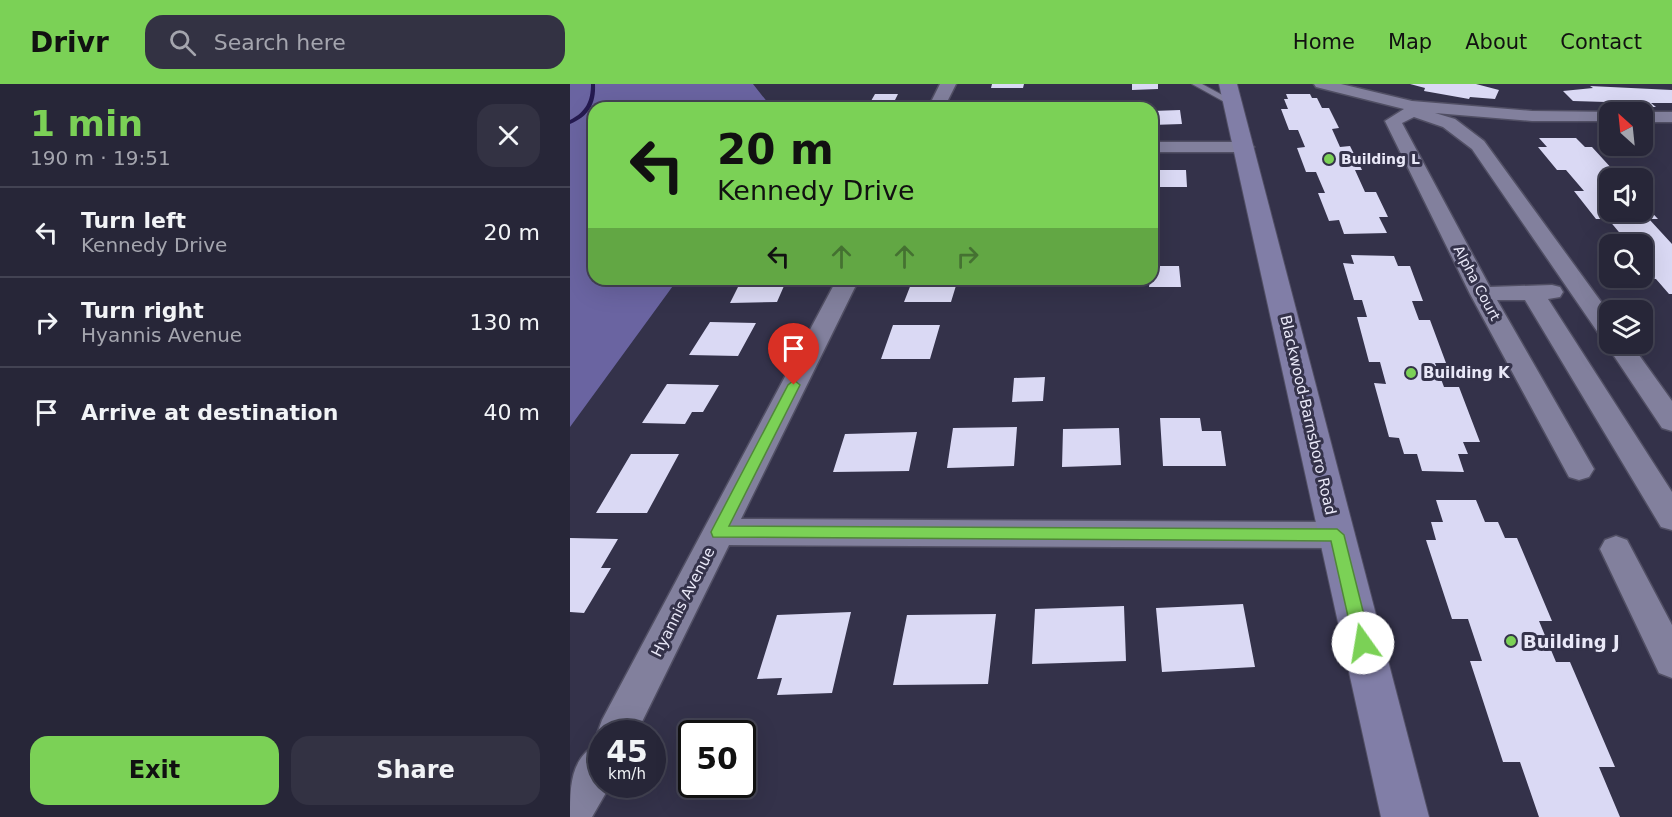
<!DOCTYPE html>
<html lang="en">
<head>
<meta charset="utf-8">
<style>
	:root { --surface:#272638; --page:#333243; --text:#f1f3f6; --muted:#a4a5ae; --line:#434353; --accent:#7bd156 }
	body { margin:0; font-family:"DejaVu Sans",sans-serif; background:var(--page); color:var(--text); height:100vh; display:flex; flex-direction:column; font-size:22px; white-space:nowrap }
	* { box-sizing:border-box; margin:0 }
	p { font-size:20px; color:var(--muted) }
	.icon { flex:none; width:33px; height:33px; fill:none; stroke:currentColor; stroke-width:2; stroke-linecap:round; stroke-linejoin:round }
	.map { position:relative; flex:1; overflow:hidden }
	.drawer { display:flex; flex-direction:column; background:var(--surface); width:570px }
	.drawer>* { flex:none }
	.hud { position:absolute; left:18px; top:18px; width:570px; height:183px; border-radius:18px; box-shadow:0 6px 24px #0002,0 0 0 2px var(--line); background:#7bd156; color:#111; overflow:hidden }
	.needle { width:39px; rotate:333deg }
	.fabs { position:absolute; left:1029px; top:18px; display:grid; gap:12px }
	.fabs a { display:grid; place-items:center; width:54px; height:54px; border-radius:12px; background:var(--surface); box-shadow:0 6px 24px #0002,0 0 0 2px var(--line); font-size:30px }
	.speed { position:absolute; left:18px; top:636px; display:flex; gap:12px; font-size:30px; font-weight:700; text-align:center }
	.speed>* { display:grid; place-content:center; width:78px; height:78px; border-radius:50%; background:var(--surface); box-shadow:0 6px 24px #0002,0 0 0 2px var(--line); line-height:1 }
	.speed small { font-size:15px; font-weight:400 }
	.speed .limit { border:3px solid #111; border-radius:9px; background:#fff; color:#111 }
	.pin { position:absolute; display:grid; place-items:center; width:51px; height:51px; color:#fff; margin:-62px -26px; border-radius:50% 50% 50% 0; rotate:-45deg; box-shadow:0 0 6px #0007 }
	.pin .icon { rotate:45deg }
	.me { position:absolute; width:66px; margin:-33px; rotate:347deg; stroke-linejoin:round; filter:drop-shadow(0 0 4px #0008) }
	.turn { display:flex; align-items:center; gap:21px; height:126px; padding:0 30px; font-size:27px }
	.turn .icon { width:78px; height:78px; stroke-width:2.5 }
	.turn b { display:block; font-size:42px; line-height:51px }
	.lanes { display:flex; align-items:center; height:57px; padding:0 30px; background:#0003; justify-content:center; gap:30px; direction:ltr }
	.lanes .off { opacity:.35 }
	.round { display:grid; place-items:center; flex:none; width:63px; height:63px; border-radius:18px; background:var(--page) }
	.headline { display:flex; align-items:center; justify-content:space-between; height:102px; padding:0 30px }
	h1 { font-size:36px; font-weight:700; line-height:45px; color:var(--accent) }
	.button { display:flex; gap:12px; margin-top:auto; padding:12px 30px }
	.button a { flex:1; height:69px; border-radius:18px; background:var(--accent); color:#111; font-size:24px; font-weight:700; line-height:69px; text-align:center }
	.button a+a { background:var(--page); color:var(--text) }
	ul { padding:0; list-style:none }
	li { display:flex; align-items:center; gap:18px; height:90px; padding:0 30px; border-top:2px solid var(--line) }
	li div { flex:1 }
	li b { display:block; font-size:22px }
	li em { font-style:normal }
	header { display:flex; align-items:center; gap:36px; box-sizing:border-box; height:84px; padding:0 30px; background:var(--accent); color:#111 }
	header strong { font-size:28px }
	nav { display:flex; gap:33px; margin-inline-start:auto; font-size:21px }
	.search { width:420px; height:54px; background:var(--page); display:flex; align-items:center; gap:15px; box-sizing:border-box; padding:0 21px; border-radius:18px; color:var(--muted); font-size:22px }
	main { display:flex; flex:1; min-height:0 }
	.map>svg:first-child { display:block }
	.forest { fill:#6a64a1 }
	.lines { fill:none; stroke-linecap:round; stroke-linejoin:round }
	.stream { fill:#251a50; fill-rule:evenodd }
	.building { fill:#dad9f4 }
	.lane-casing { stroke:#514f64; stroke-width:2 }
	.street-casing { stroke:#514f64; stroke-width:3 }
	.secondary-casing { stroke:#514f64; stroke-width:2 }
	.lane { fill:#82809d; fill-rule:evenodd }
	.street { fill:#82809d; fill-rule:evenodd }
	.secondary { fill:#817ea7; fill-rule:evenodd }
	.route { fill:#7bd156; stroke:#508838; stroke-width:1.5 }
	.poi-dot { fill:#7bd156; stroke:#34324a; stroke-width:2 }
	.labels { text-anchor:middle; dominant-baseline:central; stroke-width:6; stroke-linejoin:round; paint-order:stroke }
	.far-poi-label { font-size:14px; font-weight:bold; fill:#e9e8f8; stroke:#34324a; text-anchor:start }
	.far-street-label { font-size:14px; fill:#e9e8f8; stroke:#34324a }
	.poi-label { font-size:15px; font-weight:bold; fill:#e9e8f8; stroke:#34324a; text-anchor:start }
	.street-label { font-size:15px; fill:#e9e8f8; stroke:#34324a }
	.near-poi-label { font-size:18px; font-weight:bold; fill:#e9e8f8; stroke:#34324a; text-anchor:start }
</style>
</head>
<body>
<header>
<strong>Drivr</strong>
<div class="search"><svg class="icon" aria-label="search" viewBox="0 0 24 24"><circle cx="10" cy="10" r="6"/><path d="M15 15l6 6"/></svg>Search here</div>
<nav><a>Home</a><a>Map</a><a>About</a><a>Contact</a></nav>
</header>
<main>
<section class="drawer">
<div class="headline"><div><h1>1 min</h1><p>190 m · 19:51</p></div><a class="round"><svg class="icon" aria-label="close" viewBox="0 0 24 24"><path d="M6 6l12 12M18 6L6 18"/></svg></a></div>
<ul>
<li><svg class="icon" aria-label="left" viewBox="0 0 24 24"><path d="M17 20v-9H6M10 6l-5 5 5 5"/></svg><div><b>Turn left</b><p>Kennedy Drive</p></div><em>20 m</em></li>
<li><svg class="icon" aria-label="right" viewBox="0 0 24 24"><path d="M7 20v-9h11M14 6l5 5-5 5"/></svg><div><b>Turn right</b><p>Hyannis Avenue</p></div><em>130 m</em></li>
<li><svg class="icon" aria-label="arrive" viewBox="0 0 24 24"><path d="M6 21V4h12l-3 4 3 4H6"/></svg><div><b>Arrive at destination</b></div><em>40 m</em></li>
</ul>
<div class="button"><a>Exit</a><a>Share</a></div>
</section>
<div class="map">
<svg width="1102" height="733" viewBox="0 0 1102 733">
	<rect width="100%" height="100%" fill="#34324a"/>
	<!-- forest -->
	<path class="forest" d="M0,0H183L202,24H24V195H108L0,343Z"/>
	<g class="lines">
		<!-- stream -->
		<path class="stream" d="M21,0H25C26,20 19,32 0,40V36C16,28 21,17 21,0Z"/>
	</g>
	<!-- building -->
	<path class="building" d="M422,0H454L453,4H421Z
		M562,0H588V5L562,6Z
		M840,0H906L929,6L925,15L900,13L899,15L854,7L855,4Z
		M1020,2L1102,6V19H1081L1086,23H1041L1036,18L1003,17L993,7L1023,4Z
		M305,10H328L321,24H297Z
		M716,10H740L742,14H747L752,24H759L769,44L762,45L770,63L780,62L792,86H785L795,108H806L818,133H809L817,149L774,150L769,136L759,137L748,109H755L746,88H736L727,64L735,63L728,46H719L711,25H718L714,15H718Z
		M610,26L612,40L582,41V27Z
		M969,54H1006L1015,63H1022L1044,87H1036L1042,94H1040V128H1072V118L1088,135H1079L1102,160V210H1099L1086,195H1076L1072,191V160H1059L1038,135H1026L1004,107H1014L996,86H987L968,63H977Z
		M582,86H616L617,103H582Z
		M781,171L824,172L828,182H840L853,217H842L849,236H860L876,279H865L874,303H889L910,358H893L898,370H888L894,388L852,387L847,370H834L829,354L819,353L804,299L816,300L810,278H799L787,233H797L792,216H784L773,179L784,180Z
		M582,182H609L611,203H579Z
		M172,195H217L207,218L160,219Z
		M343,195H388L381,218H334Z
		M140,238L186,239L168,272L119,271Z
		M323,241H370L360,275H311Z
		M475,293L473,317L442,318L444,294Z
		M97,300L149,301L133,328H122L115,340L72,339Z
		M590,334H630L632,347H651L656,382H593Z
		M447,343L444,382L377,384L383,344Z
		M549,344L551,381L492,383L493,345Z
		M347,348L339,387L263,388L275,350Z
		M61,370H109L77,429H26Z
		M866,416H906L915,438H928L935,454H947L982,537H969L986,578H1000L1045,683H1029L1050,733H969L950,678H933L900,577H912L898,535H882L856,456H866L861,438H873Z
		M0,454L48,455L31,484H41L14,529L0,528Z
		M673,520L685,583L592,588L586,524Z
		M554,522L556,577L462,580L465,525Z
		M281,528L262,609L207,611L212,594L187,595L207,531Z
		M426,530L418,600L323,601L337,531Z"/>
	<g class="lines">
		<defs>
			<path id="lane" d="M622,0H632L667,19L660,21Z"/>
			<path id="street" d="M370,0H386L374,24H358Z
				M744,0H771L842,17L962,27L1046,28H1040V37H962L865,29L885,35L914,57L1040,230V260H1061L1102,317V347L1092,344L1036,260L1039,255L1031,253L902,65L873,43L844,33L832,39L920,203L982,201L990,203L993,208L990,213L978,215L1102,408V446L1091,443L955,216H927L1024,385L1019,393L1009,396L999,393L900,210L815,37L834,25L746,3Z
				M1070,28H1102V38H1072V28Z
				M582,58H675L684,63L675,68H582Z
				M267,195H289L171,435L767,438L778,442L783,451L778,460L767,464L159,461L66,650H32V700H41L22,733H0C0,703 0,672 30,659L27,650L32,636Z
				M1046,452L1057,456L1102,541V594L1089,589L1030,465L1035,456Z"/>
			<path id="secondary" d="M649,0H667L859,733H811Z"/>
		</defs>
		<!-- lane casing -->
		<use href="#lane" class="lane-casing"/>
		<!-- street casing -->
		<use href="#street" class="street-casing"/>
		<!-- secondary casing -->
		<use href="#secondary" class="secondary-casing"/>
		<!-- lane -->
		<use href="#lane" class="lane"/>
		<!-- street -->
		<use href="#street" class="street"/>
		<!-- secondary -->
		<use href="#secondary" class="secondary"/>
	</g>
	<!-- route -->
	<path class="route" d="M224,296L230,301L159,442L767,445L774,451L801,559L799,565L793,567L787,565L784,559L761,457L143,453L141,448L143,444L218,301Z"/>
	<!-- markers -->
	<g class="poi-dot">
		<circle cx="759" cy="75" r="6"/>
		<circle cx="841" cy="289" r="6"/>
		<circle cx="941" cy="557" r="6"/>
	</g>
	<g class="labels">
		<!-- far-poi labels -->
		<g class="far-poi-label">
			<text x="771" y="75">Building L</text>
		</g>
		<!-- far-street labels -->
		<g class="far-street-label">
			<text transform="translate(907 199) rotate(62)">Alpha Court</text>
		</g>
		<!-- poi labels -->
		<g class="poi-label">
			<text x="853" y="289">Building K</text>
		</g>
		<!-- street labels -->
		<g class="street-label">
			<text transform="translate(738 331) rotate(77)">Blackwood-Barnsboro Road</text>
			<text transform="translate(113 518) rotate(-63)">Hyannis Avenue</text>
		</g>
		<!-- near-poi labels -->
		<g class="near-poi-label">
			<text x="953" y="557">Building J</text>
		</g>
	</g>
</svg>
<div class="fabs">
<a><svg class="needle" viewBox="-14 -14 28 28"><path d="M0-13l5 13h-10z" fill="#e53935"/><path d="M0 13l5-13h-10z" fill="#a4a5ae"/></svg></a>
<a><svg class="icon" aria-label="sound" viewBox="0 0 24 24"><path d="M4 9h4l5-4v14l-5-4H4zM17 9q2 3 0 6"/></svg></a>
<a><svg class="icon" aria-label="search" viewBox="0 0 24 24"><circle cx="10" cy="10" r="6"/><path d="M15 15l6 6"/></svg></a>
<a><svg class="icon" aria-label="layers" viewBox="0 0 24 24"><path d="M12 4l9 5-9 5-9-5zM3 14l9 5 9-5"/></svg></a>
</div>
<div class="speed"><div>45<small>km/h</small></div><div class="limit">50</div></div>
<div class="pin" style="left:224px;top:301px;background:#d93025"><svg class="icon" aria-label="arrive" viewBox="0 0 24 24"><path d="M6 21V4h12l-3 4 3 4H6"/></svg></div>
<svg class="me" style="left:793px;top:559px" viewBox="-20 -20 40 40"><circle r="19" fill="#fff"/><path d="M0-13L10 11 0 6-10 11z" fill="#7bd156"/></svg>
<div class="hud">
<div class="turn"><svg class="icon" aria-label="left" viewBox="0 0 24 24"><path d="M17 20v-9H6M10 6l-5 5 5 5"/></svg><div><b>20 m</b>Kennedy Drive</div></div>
<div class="lanes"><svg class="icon" aria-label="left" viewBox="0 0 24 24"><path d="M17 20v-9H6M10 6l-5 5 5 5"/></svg><svg class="icon off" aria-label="ahead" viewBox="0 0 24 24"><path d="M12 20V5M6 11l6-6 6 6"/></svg><svg class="icon off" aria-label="ahead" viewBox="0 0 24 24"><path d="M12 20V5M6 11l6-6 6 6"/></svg><svg class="icon off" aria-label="right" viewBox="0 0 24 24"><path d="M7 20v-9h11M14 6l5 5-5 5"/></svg></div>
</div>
</div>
</main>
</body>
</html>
